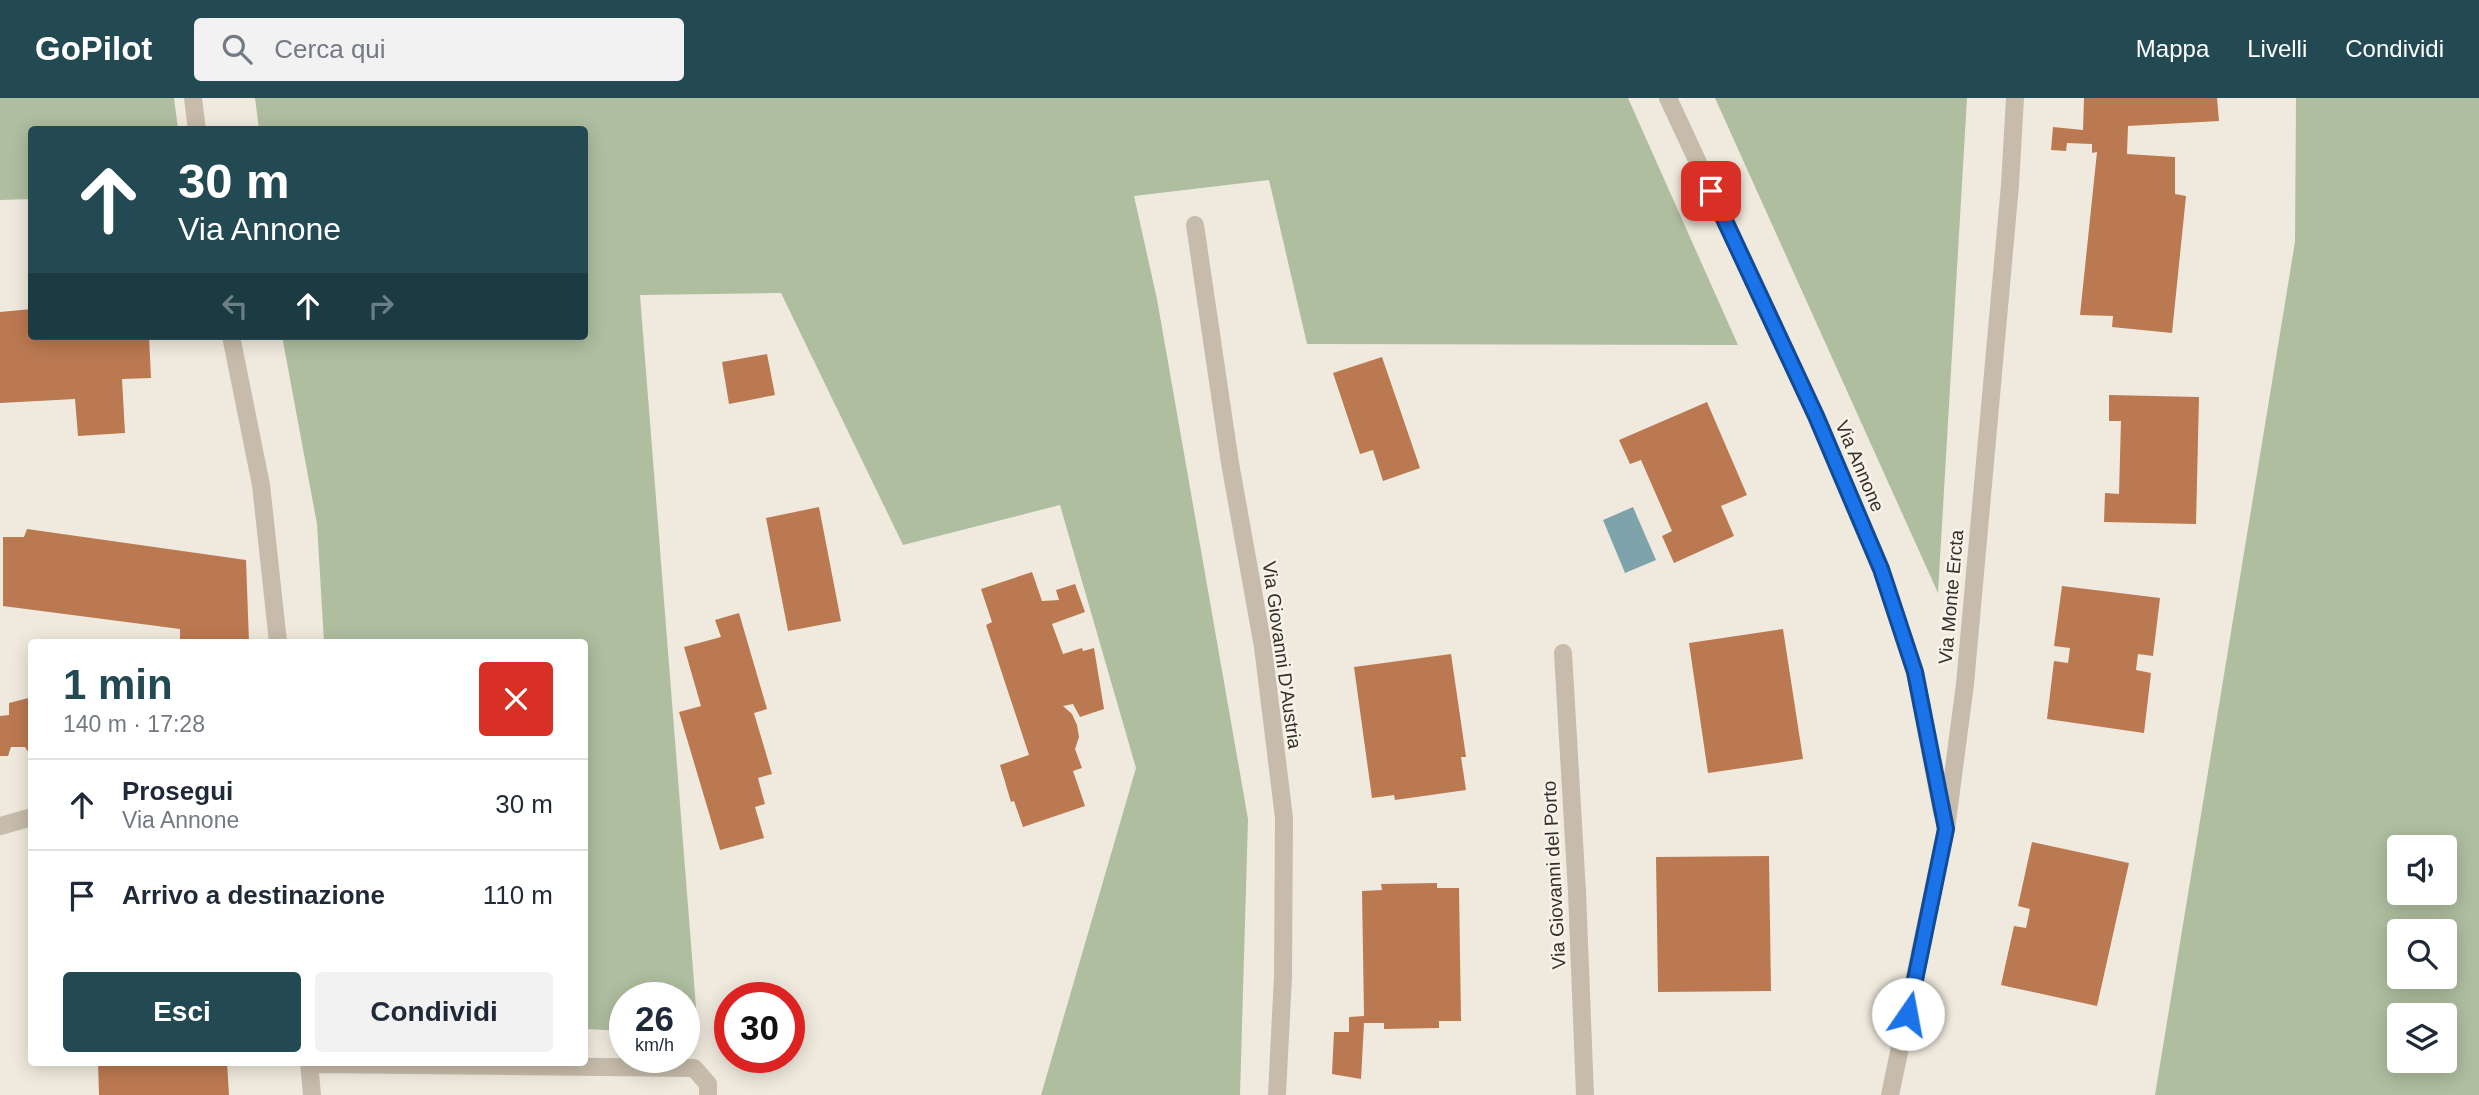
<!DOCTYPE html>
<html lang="it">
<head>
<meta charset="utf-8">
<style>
	:root { --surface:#fff; --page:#f2f2f3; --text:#1f2937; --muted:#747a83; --line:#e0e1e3; --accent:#234953 }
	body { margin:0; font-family:Helvetica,sans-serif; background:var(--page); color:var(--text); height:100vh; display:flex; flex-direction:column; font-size:26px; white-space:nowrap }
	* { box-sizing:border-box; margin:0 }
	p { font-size:23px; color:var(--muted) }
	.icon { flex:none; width:38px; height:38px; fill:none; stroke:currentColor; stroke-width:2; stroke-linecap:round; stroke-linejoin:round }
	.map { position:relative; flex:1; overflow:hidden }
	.panel { position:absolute; left:28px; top:541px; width:560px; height:427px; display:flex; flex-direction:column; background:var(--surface); border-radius:7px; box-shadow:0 4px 18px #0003 }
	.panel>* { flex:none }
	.top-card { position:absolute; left:28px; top:28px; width:560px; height:214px; border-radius:7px; box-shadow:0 4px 18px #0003; background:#234953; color:#fff; overflow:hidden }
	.controls { position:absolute; left:2387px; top:737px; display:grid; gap:14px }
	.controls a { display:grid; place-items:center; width:70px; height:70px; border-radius:7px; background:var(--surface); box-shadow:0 4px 18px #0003; font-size:35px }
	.speed { position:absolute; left:609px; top:884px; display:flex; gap:14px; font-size:35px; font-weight:700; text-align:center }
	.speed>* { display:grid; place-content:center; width:91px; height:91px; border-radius:50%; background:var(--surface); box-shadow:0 4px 18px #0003; line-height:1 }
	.speed small { font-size:18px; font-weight:400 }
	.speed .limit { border:10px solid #d22; background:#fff; color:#111 }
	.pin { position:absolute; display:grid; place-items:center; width:60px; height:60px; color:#fff; margin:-30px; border-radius:14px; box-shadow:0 4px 10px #0006 }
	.me { position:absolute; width:77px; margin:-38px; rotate:12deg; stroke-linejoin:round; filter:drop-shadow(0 0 5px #0008) }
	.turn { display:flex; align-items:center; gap:24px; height:147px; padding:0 35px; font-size:32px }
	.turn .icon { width:91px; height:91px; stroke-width:2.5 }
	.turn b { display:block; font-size:49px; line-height:60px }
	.lanes { display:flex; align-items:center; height:66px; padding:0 35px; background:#0003; justify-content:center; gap:35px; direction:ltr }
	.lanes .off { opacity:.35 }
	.round { display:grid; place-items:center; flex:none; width:74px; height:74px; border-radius:7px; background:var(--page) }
	.headline { display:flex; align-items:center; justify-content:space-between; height:119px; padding:0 35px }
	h1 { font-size:42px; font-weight:700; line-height:52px; color:var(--accent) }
	.primary-button { display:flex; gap:14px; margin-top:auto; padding:14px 35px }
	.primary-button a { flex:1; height:80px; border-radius:7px; background:var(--accent); color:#fff; font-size:28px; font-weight:700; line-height:80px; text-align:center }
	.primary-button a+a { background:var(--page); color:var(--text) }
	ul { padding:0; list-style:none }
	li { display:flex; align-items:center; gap:21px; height:91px; padding:0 35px; border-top:2px solid var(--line) }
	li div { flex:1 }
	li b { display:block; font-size:26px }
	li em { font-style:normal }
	header { display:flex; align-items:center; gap:42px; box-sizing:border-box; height:98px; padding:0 35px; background:var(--accent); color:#fff }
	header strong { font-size:33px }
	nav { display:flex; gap:38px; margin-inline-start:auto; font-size:24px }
	.search { width:490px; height:63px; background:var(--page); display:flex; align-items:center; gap:18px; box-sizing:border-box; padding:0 24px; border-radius:7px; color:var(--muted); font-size:26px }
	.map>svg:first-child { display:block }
	.green { fill:#afbe9f; fill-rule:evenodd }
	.water { fill:#7fa3ab }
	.building { fill:#bb7951 }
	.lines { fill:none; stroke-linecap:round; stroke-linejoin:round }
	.street { stroke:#c7bcab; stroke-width:18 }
	.route-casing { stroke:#114b97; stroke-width:18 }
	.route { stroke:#1a73e8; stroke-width:12 }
	.labels { text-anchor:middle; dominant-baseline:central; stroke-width:5; stroke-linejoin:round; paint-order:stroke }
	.street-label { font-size:19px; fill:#362f29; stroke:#f8f3ea }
</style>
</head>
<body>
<header>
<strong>GoPilot</strong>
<div class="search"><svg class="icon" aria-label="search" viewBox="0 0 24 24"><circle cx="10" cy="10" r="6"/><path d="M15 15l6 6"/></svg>Cerca qui</div>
<nav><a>Mappa</a><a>Livelli</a><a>Condividi</a></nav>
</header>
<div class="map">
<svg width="2479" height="997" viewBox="0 0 2479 997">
	<rect width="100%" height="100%" fill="#f0eade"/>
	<!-- green -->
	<path class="green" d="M0,0H174L178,31L32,32L31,101L0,102Z
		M255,0H1628L1738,247L1307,246L1269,82L1134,98L1157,201L1248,721L1240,997H1041L1136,670L1060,407L903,447L781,195L640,197L698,935H684V900H625V933L585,931L584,544H324L317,426L282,238H584V32L259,31Z
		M1715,0H1967L1938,495Z
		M2296,0H2479V997H2155L2295,144ZM2445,749V794H2399V749ZM2445,833V878H2399V833ZM2445,917V962H2399V917Z"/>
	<!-- water -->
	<path class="water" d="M1633,409L1656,462L1625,475L1603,422Z"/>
	<!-- building -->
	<path class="building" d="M2084,0H2217L2219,23L2128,28L2127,56L2175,59V96L2186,98L2172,235L2112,229L2113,218L2080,217L2097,54L2092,55V46L2067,45L2066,53L2051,52L2053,29L2083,32Z
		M32,211V238H149L151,280L122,281L125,335L78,338L75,301L0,305V214Z
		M767,256L775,297L729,306L722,264Z
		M1382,259L1420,370L1383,383L1373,352L1360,356L1333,275Z
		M2109,297L2199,299L2196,426L2104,424L2105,395L2119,396L2121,323H2109Z
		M1707,304L1747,397L1721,408L1734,438L1674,465L1662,438L1672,433L1641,362L1630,366L1619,342Z
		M819,409L841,523L788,533L766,420Z
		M27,431L246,462L249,544H180V531L3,508V439H24Z
		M1032,474L1042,503L1059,502L1056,492L1075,486L1085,514L1052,526L1063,556L1082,550L1083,553L1094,550L1104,611L1080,619L1073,606L1063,608L1072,616L1077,627L1079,639L1075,651L1082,670L1073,673L1085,708L1023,729L1014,703L1011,704L1000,667L1029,657L986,527L992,524L981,491Z
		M2062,488L2160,500L2153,558L2138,556L2136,572L2151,575L2144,635L2047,621L2054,563L2068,565L2070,550L2054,548Z
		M739,515L767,611L754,615L772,676L758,680L765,706L755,709L764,740L720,752L679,614L701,608L684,549L721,539L715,522Z
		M1783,531L1803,661L1708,675L1689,545Z
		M1451,556L1466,659H1461L1466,692L1395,702L1394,697L1372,700L1354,569Z
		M32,599V660L25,649H11L8,658H0V618L9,617V605Z
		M2032,744L2129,765L2097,908L2001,887L2014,828L2026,830L2030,811L2018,808Z
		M1769,758L1771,893L1658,894L1656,759Z
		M1437,785V790H1459L1461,923H1439V930L1384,931V925H1364L1361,981L1332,976L1334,934H1349V919L1364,918L1362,793L1382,792L1381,786Z
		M98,964H227L229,997H99Z"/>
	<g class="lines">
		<!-- street -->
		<path class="street" d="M193,0L197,32
			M1668,0L1816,318L1881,471L1915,574L1942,714
			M1195,127L1230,365L1263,549L1284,720L1283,878L1277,997
			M231,238L261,387L278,544
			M1563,555L1577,794L1585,997
			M0,728L32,719
			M309,964L312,997
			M309,966L694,970L708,986V997
			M1890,997L1946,731L1965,586L2010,87L2015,0"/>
	</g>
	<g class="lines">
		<defs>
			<path id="route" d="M1711,93L1816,318L1881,471L1915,574L1946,731L1908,916"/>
		</defs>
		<!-- route casing -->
		<use href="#route" class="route-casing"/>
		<!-- route -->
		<use href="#route" class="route"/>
	</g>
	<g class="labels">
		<!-- street labels -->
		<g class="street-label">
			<text transform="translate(1860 368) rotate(67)">Via Annone</text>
			<text transform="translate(1951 499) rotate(-85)">Via Monte Ercta</text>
			<text transform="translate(1282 557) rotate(82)">Via Giovanni D'Austria</text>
			<text transform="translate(1554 777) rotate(-93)">Via Giovanni del Porto</text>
		</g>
	</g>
</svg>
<div class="controls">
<a><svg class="icon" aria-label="sound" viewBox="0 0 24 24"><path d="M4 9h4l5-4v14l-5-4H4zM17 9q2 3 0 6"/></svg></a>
<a><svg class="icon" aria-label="search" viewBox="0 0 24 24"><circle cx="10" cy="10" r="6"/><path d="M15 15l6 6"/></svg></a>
<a><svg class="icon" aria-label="layers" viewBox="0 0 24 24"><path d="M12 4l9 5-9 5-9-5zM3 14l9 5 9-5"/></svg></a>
</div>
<div class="speed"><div>26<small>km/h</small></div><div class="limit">30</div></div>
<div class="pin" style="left:1711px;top:93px;background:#d93025"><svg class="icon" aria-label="arrive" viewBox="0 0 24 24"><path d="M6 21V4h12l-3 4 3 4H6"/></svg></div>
<svg class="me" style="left:1908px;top:916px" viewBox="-20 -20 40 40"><circle r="19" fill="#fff"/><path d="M0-13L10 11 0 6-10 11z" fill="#1a73e8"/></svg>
<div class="top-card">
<div class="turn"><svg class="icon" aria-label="ahead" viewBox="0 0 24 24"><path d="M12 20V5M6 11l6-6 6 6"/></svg><div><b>30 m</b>Via Annone</div></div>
<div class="lanes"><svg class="icon off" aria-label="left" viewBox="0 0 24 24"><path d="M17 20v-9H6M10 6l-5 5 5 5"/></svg><svg class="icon" aria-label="ahead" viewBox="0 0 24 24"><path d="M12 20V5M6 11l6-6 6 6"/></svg><svg class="icon off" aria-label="right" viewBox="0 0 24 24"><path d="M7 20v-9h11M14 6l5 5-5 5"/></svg></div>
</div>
<section class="panel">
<div class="headline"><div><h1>1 min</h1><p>140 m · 17:28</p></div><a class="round" style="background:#d93025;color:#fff"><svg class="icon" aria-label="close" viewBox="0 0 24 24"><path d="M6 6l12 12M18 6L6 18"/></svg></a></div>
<ul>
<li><svg class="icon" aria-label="ahead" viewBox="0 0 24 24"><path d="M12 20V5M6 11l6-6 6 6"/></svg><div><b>Prosegui</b><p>Via Annone</p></div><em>30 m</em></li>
<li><svg class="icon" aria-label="arrive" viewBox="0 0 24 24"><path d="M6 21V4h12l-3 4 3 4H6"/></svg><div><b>Arrivo a destinazione</b></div><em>110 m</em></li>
</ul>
<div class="primary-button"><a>Esci</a><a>Condividi</a></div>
</section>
</div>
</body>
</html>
